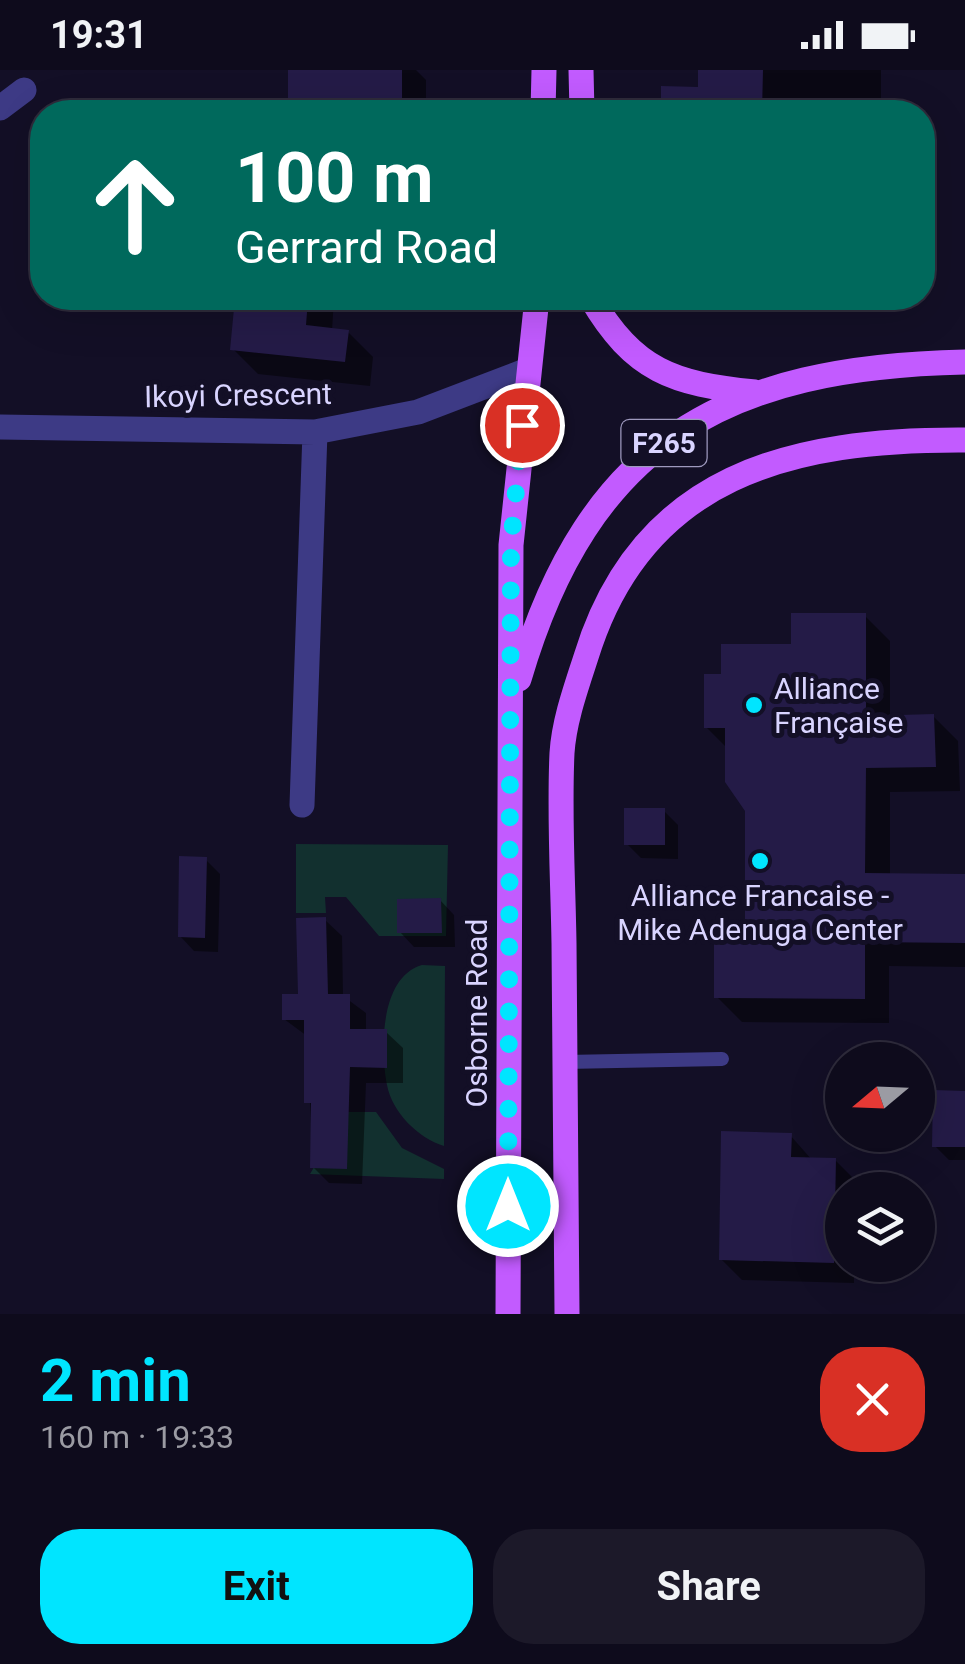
<!DOCTYPE html>
<html lang="en">
<head>
<meta charset="utf-8">
<style>
	:root { --surface:#0e0b1c; --page:#1c1929; --text:#f1f3f6; --muted:#9b9ba3; --line:#2e2b3b; --accent:#00e5ff }
	body { margin:0; font-family:Roboto,sans-serif; background:var(--page); color:var(--text); height:100vh; display:flex; flex-direction:column; font-size:38px; white-space:nowrap }
	* { box-sizing:border-box; margin:0 }
	p { font-size:32px; color:var(--muted) }
	.icon { flex:none; width:55px; height:55px; fill:none; stroke:currentColor; stroke-width:2; stroke-linecap:round; stroke-linejoin:round }
	.map { position:relative; height:1244px; overflow:hidden }
	.details { display:flex; flex-direction:column; background:var(--surface); flex:1 }
	.details>* { flex:none }
	.guide { position:absolute; left:30px; top:30px; width:905px; height:210px; border-radius:40px; box-shadow:0 10px 40px #0002,0 0 0 2px var(--line); background:#00695c; color:#fff; overflow:hidden }
	.needle { width:65px; rotate:251deg }
	.fabs { position:absolute; left:825px; top:972px; display:grid; gap:20px }
	.fabs a { display:grid; place-items:center; width:110px; height:110px; border-radius:50%; background:var(--surface); box-shadow:0 10px 40px #0002,0 0 0 2px var(--line); font-size:50px }
	.pin { position:absolute; display:grid; place-items:center; width:85px; height:85px; color:#fff; margin:-42px; border:5px solid #fff; border-radius:50%; box-shadow:0 2px 10px #0007 }
	.me { position:absolute; width:110px; margin:-55px; rotate:0deg; stroke-linejoin:round; filter:drop-shadow(0 0 8px #0008) }
	.turn { display:flex; align-items:center; gap:35px; height:210px; padding:0 40px; font-size:45px }
	.turn .icon { width:130px; height:130px; stroke-width:2.5 }
	.turn b { display:block; font-size:70px; line-height:85px }
	.round { display:grid; place-items:center; flex:none; width:105px; height:105px; border-radius:40px; background:var(--page) }
	.summary { display:flex; align-items:center; justify-content:space-between; height:170px; padding:0 40px }
	h1 { font-size:60px; font-weight:700; line-height:75px; color:var(--accent) }
	.action { display:flex; gap:20px; margin-top:auto; padding:20px 40px }
	.action a { flex:1; height:115px; border-radius:40px; background:var(--accent); color:#111; font-size:40px; font-weight:700; line-height:115px; text-align:center }
	.action a+a { background:var(--page); color:var(--text) }
	.status { display:flex; justify-content:space-between; align-items:center; height:70px; padding:0 50px; background:var(--surface); direction:ltr }
	.status svg { height:28px; fill:currentColor }
	.map>svg:first-child { display:block }
	.green { fill:#12302f }
	.shadow { fill:#0007 }
	.building { fill:#241b47 }
	.lines { fill:none; stroke-linecap:round; stroke-linejoin:round }
	.lane { stroke:#3d3a85; stroke-width:14 }
	.street { stroke:#3d3a85; stroke-width:25 }
	.primary { stroke:#c25bff; stroke-width:25 }
	.route { stroke:#00e5ff; stroke-width:18; stroke-dasharray:0 32.4 }
	.poi-dot { fill:#00e5ff; stroke:#130f26; stroke-width:4 }
	.labels { text-anchor:middle; dominant-baseline:central; stroke-width:10; stroke-linejoin:round; paint-order:stroke }
	.shield { fill:#130f26; stroke:#9e99be; stroke-width:2.5 }
	.shield-label { font-size:28px; font-weight:bold; fill:#d9d4ff }
	.street-label { font-size:30px; fill:#d9d4ff; stroke:#130f26 }
	.poi-label { font-size:30px; fill:#d9d4ff; stroke:#130f26; text-anchor:start }
</style>
</head>
<body>
<div class="status"><b>19:31</b><svg viewBox="0 0 49 12"><path d="M0 12V9h3v3zM5 12V6h3v6zM10 12V3h3v9zM15 12V0h3v12zM26 1h20v11H26zM47 4h2v5h-2z"/></svg></div>
<div class="map">
<svg width="965" height="1244" viewBox="0 0 965 1244">
	<rect width="100%" height="100%" fill="#130f26"/>
	<!-- green -->
	<path class="green" d="M296,774L448,775L446,866H379L346,827H325L326,843H296Z
		M422,895L445,896L444,1076C418,1068 392,1042 387,1015C380,979 380,907 422,895Z
		M347,1042H376L402,1078L444,1099V1109L310,1104Z"/>
	<!-- shadow -->
	<path class="shadow" d="M291,0H416L426,10V42H290Z
		M701,0H881V34L786,33V42H663L664,19H701Z
		M238,228H334L332,261L348,262L373,287L370,316L258,304L233,279Z
		M865,546L890,571V647L933,646L958,671L960,721L890,722V806L965,807V897L889,896V953L742,952L717,927L747,854L748,740L727,678L706,657L724,606Z
		M664,741L678,755V789L641,788L627,774Z
		M205,789L220,804L218,882L194,881L180,866Z
		M440,830L454,845L455,877H414L400,862Z
		M325,850L342,866L343,926L366,943V962H386L403,978V1013H366L362,1114L329,1113L313,1097L307,966L284,949L301,926Z
		M965,1023V1090H949L935,1076Z
		M790,1065L812,1090H835L856,1111V1120H842V1195H854V1213L742,1210L721,1189Z"/>
	<!-- building -->
	<path class="building" d="M288,0H402V42H288Z
		M698,0H763L762,42H661V16L698,17Z
		M235,228L308,230L306,255L349,260L345,292L230,280Z
		M791,543H866V646L934,644L936,697L866,698L865,803L965,804V873L865,872V929L714,928V851H745V741L725,712V658H704V604H721V574H791Z
		M624,738H665V775H624Z
		M179,786L207,787L205,868L178,867Z
		M441,828L442,863H397V829Z
		M326,847L328,924H350V959H387V998L350,997L347,1099L310,1098L311,1033H304V950H282V924H298L296,848Z
		M933,1020L965,1021V1077H932Z
		M721,1061L792,1063L791,1087L836,1088L834,1193L719,1190Z"/>
	<g class="lines">
		<!-- lane -->
		<path class="lane" d="M565,992L722,989"/>
		<!-- street -->
		<path class="street" d="M0,38L24,20
			M0,357L315,362L418,342L528,300
			M302,735L315,362"/>
		<!-- primary -->
		<path class="primary" d="M581,0L582,42
			M543,42L544,0
			M591,228C634,301 673,314 755,322
			M519,609C589,370 726,297 965,292
			M508,1244L511,475L537,228
			M567,1244C566,1120 565,996 564,873C563,810 559,746 562,683C564,651 576,618 586,587C642,404 792,369 965,370"/>
	</g>
	<g class="lines">
		<!-- route -->
		<path class="route" d="M508,1136L511,475L522,355"/>
	</g>
	<!-- markers -->
	<g class="poi-dot">
		<circle cx="754" cy="635" r="10"/>
		<circle cx="760" cy="791" r="10"/>
	</g>
	<g class="labels">
		<!-- shield labels -->
		<rect class="shield" x="621.5" y="350" width="85" height="46" rx="8"/>
		<g class="shield-label">
			<text x="664" y="373">F265</text>
		</g>
		<!-- street labels -->
		<g class="street-label">
			<text transform="translate(238 325) rotate(-1)">Ikoyi Crescent</text>
			<text transform="translate(476 943) rotate(-90)">Osborne Road</text>
		</g>
		<!-- poi labels -->
		<g class="poi-label">
			<text x="774" y="618">Alliance<tspan x="774" dy="34">Française</tspan></text>
			<text x="760" y="825" text-anchor="middle">Alliance Francaise -<tspan x="760" dy="34">Mike Adenuga Center</tspan></text>
		</g>
	</g>
</svg>
<div class="fabs">
<a><svg class="needle" viewBox="-14 -14 28 28"><path d="M0-13l5 13h-10z" fill="#e53935"/><path d="M0 13l5-13h-10z" fill="#9b9ba3"/></svg></a>
<a><svg class="icon" aria-label="layers" viewBox="0 0 24 24"><path d="M12 4l9 5-9 5-9-5zM3 14l9 5 9-5"/></svg></a>
</div>
<div class="pin" style="left:522px;top:355px;background:#d93025"><svg class="icon" aria-label="arrive" viewBox="0 0 24 24"><path d="M6 21V4h12l-3 4 3 4H6"/></svg></div>
<svg class="me" style="left:508px;top:1136px" viewBox="-20 -20 40 40"><circle r="17" fill="#00e5ff" stroke="#fff" stroke-width="3"/><path d="M0-11L8 9 0 5-8 9z" fill="#fff"/></svg>
<div class="guide">
<div class="turn"><svg class="icon" aria-label="ahead" viewBox="0 0 24 24"><path d="M12 20V5M6 11l6-6 6 6"/></svg><div><b>100 m</b>Gerrard Road</div></div>
</div>
</div>
<section class="details">
<div class="summary"><div><h1>2 min</h1><p>160 m · 19:33</p></div><a class="round" style="background:#d93025;color:#fff"><svg class="icon" aria-label="close" viewBox="0 0 24 24"><path d="M6 6l12 12M18 6L6 18"/></svg></a></div>
<div class="action"><a>Exit</a><a>Share</a></div>
</section>
</body>
</html>
